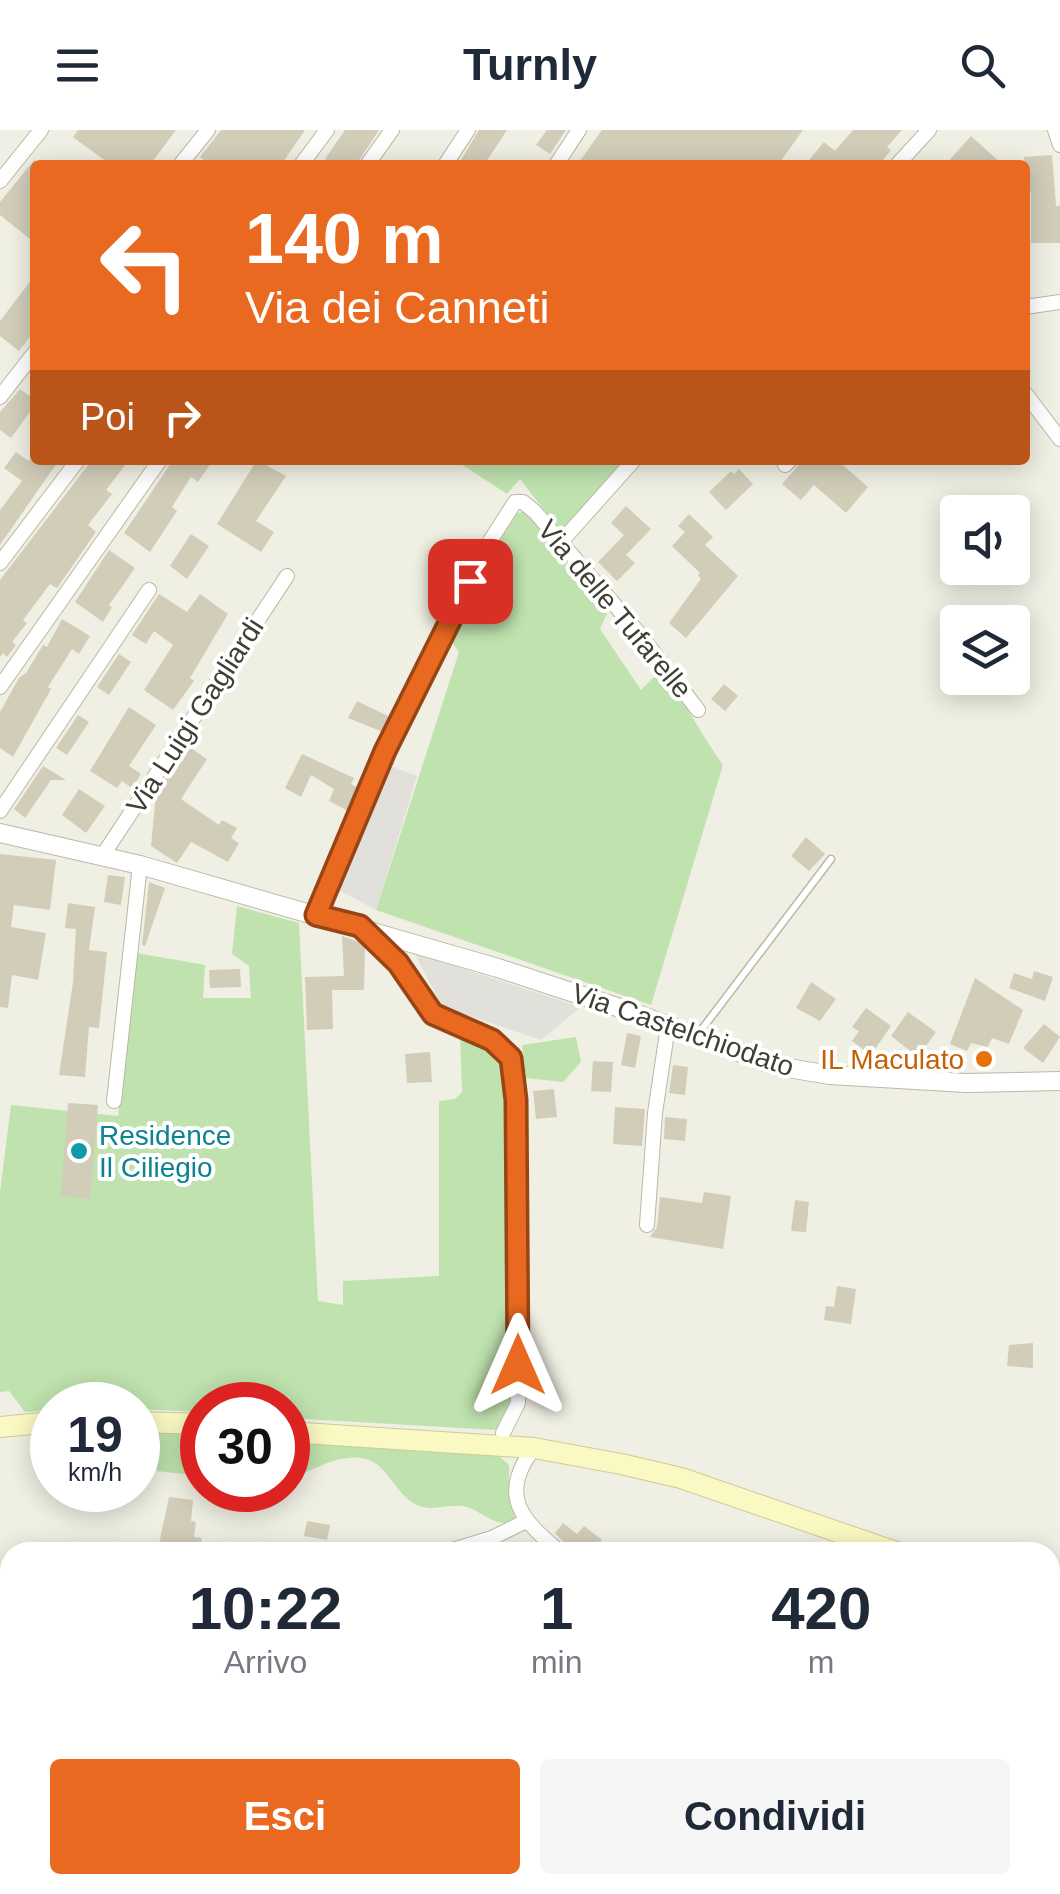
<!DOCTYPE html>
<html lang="it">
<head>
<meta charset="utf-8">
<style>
	:root { --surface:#fff; --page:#f6f6f7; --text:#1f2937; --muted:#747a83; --accent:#ea6920 }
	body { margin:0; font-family:Arial,sans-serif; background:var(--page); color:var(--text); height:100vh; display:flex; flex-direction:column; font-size:38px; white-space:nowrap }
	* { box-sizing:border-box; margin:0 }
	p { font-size:32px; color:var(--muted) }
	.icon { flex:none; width:55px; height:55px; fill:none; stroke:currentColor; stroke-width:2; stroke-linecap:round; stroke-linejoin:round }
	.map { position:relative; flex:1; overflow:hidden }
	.details { position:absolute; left:0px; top:1412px; width:1060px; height:352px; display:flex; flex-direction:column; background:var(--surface); border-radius:30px 30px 0 0; box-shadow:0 5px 25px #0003 }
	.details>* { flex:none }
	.banner { position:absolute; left:30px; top:30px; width:1000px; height:305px; border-radius:10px; box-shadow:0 5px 25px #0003; background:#ea6920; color:#fff; overflow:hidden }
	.controls { position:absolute; left:940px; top:365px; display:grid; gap:20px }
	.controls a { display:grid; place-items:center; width:90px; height:90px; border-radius:10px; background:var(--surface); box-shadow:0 5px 25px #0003; font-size:50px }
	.speed { position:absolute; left:30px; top:1252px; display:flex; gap:20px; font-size:50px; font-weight:700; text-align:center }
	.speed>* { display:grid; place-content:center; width:130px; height:130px; border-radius:50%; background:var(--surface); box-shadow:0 5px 25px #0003; line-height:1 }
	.speed small { font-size:25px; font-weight:400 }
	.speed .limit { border:15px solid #d22; background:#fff; color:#111 }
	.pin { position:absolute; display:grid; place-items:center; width:85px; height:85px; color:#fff; margin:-42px; border-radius:20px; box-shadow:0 5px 15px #0006 }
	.me { position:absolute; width:110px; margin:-55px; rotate:0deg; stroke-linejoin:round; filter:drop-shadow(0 0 8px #0008) }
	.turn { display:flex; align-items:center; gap:35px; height:210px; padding:0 50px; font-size:45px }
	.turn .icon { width:130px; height:130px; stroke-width:2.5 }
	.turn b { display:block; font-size:70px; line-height:85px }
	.then { display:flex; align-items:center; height:95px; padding:0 50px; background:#0003; gap:20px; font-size:38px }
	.eta { display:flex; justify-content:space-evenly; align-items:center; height:170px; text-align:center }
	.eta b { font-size:60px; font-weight:700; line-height:70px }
	.primary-button { display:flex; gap:20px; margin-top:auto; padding:20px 50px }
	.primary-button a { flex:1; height:115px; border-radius:10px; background:var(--accent); color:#fff; font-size:40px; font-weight:700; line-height:115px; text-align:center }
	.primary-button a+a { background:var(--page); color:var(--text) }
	header { display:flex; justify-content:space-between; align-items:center; height:130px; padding:0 50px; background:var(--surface); font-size:45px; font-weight:700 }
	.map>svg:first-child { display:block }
	.green { fill:#bfe2ae }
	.parking { fill:#e1e0db }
	.building { fill:#d1cdb9 }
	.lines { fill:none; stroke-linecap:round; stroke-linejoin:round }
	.service-casing { stroke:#bbb8a6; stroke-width:9 }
	.minor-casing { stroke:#bbb8a6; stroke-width:16 }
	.tertiary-casing { stroke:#bbb8a6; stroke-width:20 }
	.secondary-casing { stroke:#cdcb96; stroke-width:22 }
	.path { stroke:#bbb799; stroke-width:2.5; stroke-dasharray:5 5; stroke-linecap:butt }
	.service { stroke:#fff; stroke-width:6 }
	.minor { stroke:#fff; stroke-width:14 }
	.tertiary { stroke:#fff; stroke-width:18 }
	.secondary { stroke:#faf9c3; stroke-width:20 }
	.route-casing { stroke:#984415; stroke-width:25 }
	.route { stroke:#ea6920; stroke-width:18 }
	.food-dot { fill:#e8710a; stroke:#fff; stroke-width:4 }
	.culture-dot { fill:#0f9aa8; stroke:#fff; stroke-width:4 }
	.labels { text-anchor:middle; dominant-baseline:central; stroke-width:8; stroke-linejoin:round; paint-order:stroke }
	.street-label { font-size:28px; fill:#413f34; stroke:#fff }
	.food-label { font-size:28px; fill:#c56008; stroke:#fff; text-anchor:end }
	.culture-label { font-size:28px; fill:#0d838f; stroke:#fff; text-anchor:start }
</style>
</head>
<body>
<header><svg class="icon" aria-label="menu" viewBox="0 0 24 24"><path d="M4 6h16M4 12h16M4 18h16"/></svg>Turnly<svg class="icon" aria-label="search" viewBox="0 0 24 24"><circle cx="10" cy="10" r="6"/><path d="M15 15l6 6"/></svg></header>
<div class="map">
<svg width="1060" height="1764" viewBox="0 0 1060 1764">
	<rect width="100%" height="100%" fill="#f0efe3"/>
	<!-- green -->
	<path class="green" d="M455,330H625L561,402L520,349L507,364Z
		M525,381L610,476L600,499L641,560L661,540C684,571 701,604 723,635L651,875L376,780L459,522L450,510L511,385Z
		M237,776L299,793L318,1171L343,1175V1151L439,1146V971L455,969L462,962L460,904L499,926L508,942L514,1275L497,1300L288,1288V1275H202V1282L138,1279V1275H52V1280L25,1282L9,1261L0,1262V1062L11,975L118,986L137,823L205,835L203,868H251L249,836L232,824Z
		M576,907L581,932L563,952L526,948L522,915Z
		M138,1301L202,1305V1346L157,1341V1310L138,1309Z
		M288,1310L498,1325L509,1335V1360L515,1388L513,1392C497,1397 484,1384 470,1378C452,1371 433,1384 415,1374C402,1367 393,1351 383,1340C358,1311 314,1340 288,1350Z"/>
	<!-- parking -->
	<path class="parking" d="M385,634L417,646L376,780L335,758Z
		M414,823L581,877L541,910L443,877Z"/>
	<!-- building -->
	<path class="building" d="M78,0H176L150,35H111L73,7Z
		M221,0H305L281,35H210L200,27Z
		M345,0H379L356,35H334L325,29Z
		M479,0H507L484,35H458Z
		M547,0H566L550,24L536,15Z
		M602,0H803L778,35H577Z
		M853,0H902L887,17L891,20L879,35H805L824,12L835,21Z
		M971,6L1003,35H945Z
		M1052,25L1056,76H1060V113H1031V62H1027L1024,27Z
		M35,29V113L0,85V72Z
		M35,145V200L19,221L0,206V191Z
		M20,259L35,270V275L11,308L0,300V282Z
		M16,322L27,330H59L0,415V380L22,351L4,338Z
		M92,330H129L106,360L112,364L88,395L96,402L57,458L50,454L23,490L27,493L12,512L16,515L7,527L3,523L0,527V450Z
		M173,330H213L198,352L191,347L172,377L177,381L150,422L124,403Z
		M257,330L286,346L256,391L274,402L261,422L217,394Z
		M803,330H837L868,357L846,383L814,355L801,370L782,354Z
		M739,339L753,354L726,380L709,362L731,341L734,344Z
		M626,376L651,399L626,425L635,433L617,451L598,432L624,405L611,393Z
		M689,384L713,407L705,415L738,446L686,508L669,493L701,449L698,445L700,443L672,416L685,402L678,396Z
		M191,404L209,416L187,449L170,436Z
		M109,420L135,438L109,475L112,477L103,492L75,472Z
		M159,464L187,482L200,464L228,484L190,548L194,551L173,580L144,560L173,515L154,501L146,514L132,505Z
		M62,489L90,506L79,524L72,519L48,557L51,559L13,627L0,618V582L19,548L26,543L43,515L47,517Z
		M119,524L131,532L109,565L97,557Z
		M724,554L738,566L725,581L711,569Z
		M357,571L390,587L383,602L348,588Z
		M129,577L156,595L129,636L141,644L132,658L122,651L117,658L90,641Z
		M78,585L89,592L67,625L56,618Z
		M188,616L207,629L181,669L219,695L222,690L237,698L231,708L239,713L228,732L191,712L177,733L151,716L156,664Z
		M302,624L354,648L351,654L358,658L348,681L329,671L334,659L311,645L301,667L285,658Z
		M43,636L66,650H51L25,688L14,679Z
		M79,659L105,676L86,703L62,685Z
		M806,707L825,724L809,741L791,726Z
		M0,724L56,730L50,780L14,775L11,797L46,803L38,850L12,845L8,878L0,877Z
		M108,745L125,747L121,775L104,772Z
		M149,752L165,758L145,816L142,815Z
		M68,773L95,777L89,820L107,822L99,898L89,897L85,947L59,945L73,852L76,799L65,798Z
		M342,806L365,814L364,860H332L333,899L307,900L305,847L344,846Z
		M240,839L241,857L210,858L209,840Z
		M1034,841L1053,847L1045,871L1009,858L1014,843L1032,849Z
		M975,848L1023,880L1009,914L992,908L988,917L971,913L967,921L950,914Z
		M811,852L836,869L820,891L796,878Z
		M866,878L891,896L871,925L852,911L859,901L852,897Z
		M908,882L936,902L918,927L891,906Z
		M1044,894L1060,907L1043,933L1023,918Z
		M627,903L641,906L635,938L621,935Z
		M430,922L432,952L407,953L405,924Z
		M593,931L613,932L611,962L591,961Z
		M673,935L688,937L685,965L669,963Z
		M554,959L557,987L536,989L533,961Z
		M68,973L98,975L90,1069L61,1066Z
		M615,977L645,979L642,1016L613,1014Z
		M665,987L687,989L685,1011L664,1009Z
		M704,1062L731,1066L723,1119L650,1107L657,1097L660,1067L702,1073Z
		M795,1070L809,1072L806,1102L791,1101Z
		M837,1156L856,1159L851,1194L824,1190L826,1176L834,1177Z
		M1033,1213V1238L1007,1236L1009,1215Z
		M169,1367L193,1370L191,1391L196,1392L194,1407L202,1408L200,1421L175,1422L176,1417L159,1414Z
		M307,1391L330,1395L327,1410L304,1406Z
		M563,1393L577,1404L584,1396L602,1410L592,1422H573L555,1403Z"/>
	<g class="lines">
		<defs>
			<path id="service" d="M699,903L831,729"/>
			<path id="minor" d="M1055,0L1060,15
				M180,35L208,0
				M301,35L327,0
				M367,35L392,0
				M445,35L468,0
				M556,35L579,0
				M897,35L929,0
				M0,51L41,0
				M1025,177L1060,172
				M1025,263L1060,309
				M0,267L35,222
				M785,335L790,330
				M561,412L634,330
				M0,433L78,330
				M0,557L160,330
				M0,681L149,460
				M103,725L287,446
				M316,785L385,621L490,411L515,372H523L535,382L637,501L698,580
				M369,803L399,833L433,884L492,910L509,924L517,971L518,1273L503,1303
				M114,971L140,735
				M647,1095L655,983L668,896
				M534,1318C497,1366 523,1391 560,1422
				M446,1422L492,1408L524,1392
				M1050,1641L1060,1642
				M347,1764L349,1755
				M398,1764L407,1755"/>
			<path id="tertiary" d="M0,703L140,735L498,838L632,882L776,936L830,945L966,953L1060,951"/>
			<path id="secondary" d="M138,1292L202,1294
				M0,1297L52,1292
				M288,1302L534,1318L621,1334L681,1348L896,1422
				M1050,1478L1060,1480"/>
		</defs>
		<!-- service casing -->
		<use href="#service" class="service-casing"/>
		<!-- minor casing -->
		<use href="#minor" class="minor-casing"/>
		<!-- tertiary casing -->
		<use href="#tertiary" class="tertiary-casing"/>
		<!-- secondary casing -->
		<use href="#secondary" class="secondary-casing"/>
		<!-- path -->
		<path class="path" d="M912,1418L926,1422"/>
		<!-- service -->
		<use href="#service" class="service"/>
		<!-- minor -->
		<use href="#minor" class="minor"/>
		<!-- tertiary -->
		<use href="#tertiary" class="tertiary"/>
		<!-- secondary -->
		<use href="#secondary" class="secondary"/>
	</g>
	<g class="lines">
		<defs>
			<path id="route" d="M470,451L385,621L316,785L360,796L398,833L433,884L492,910L511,928L516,970L518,1235"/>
		</defs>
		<!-- route casing -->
		<use href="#route" class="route-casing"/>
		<!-- route -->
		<use href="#route" class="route"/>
	</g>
	<!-- markers -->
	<circle class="food-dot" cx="984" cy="929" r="10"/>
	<circle class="culture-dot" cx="79" cy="1021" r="10"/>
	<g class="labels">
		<!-- street labels -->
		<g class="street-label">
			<text transform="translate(615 479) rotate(50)">Via delle Tufarelle</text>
			<text transform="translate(195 586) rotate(-57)">Via Luigi Gagliardi</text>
			<text transform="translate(683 900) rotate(19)">Via Castelchiodato</text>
		</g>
		<!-- food labels -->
		<g class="food-label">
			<text x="964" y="929">IL Maculato</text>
		</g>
		<!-- culture labels -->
		<g class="culture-label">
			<text x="99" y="1005">Residence<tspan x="99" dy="32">Il Ciliegio</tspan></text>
		</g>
	</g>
</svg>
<div class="controls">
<a><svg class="icon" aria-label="sound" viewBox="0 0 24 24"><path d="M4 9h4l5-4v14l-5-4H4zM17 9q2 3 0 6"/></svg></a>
<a><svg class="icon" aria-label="layers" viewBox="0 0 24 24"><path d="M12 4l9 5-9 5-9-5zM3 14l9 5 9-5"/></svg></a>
</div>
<div class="speed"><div>19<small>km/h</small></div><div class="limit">30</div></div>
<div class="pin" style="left:470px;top:451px;background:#d93025"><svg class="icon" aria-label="arrive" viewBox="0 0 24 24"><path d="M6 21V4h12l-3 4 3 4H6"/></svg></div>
<svg class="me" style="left:518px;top:1235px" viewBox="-20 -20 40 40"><path d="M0-17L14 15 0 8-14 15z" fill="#ea6920" stroke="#fff" stroke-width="4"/></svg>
<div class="banner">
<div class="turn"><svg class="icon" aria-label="left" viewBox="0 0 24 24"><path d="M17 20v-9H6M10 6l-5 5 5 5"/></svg><div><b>140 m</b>Via dei Canneti</div></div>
<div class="then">Poi<svg class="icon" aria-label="right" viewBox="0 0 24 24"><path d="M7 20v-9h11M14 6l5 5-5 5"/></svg></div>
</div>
<section class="details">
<div class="eta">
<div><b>10:22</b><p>Arrivo</p></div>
<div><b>1</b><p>min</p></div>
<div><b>420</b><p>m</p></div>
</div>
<div class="primary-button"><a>Esci</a><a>Condividi</a></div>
</section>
</div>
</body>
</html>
